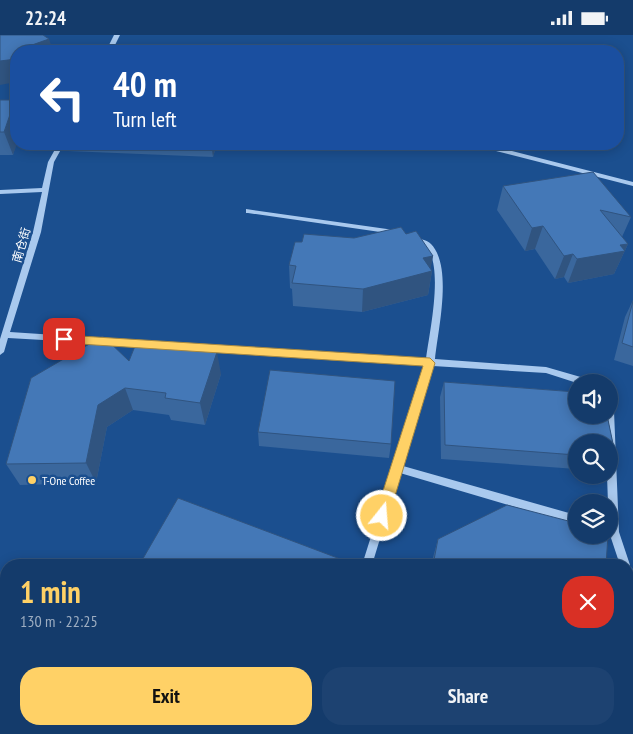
<!DOCTYPE html>
<html lang="en">
<head>
<meta charset="utf-8">
<style>
	:root { --surface:#143b6b; --page:#1d4271; --text:#f1f3f6; --muted:#9dadc1; --line:#33557e; --accent:#ffd166 }
	body { margin:0; font-family:"PT Sans Narrow","Noto Sans SC",sans-serif; background:var(--page); color:var(--text); height:100vh; display:flex; flex-direction:column; font-size:19px; white-space:nowrap }
	* { box-sizing:border-box; margin:0 }
	p { font-size:16px; color:var(--muted) }
	.icon { flex:none; width:28px; height:28px; fill:none; stroke:currentColor; stroke-width:2; stroke-linecap:round; stroke-linejoin:round }
	.map { position:relative; flex:1; overflow:hidden }
	.side { position:absolute; left:0px; top:524px; width:634px; height:176px; display:flex; flex-direction:column; background:var(--surface); border-radius:20px 20px 0 0; box-shadow:0 2px 12px #0003,0 0 0 1px var(--line) }
	.side>* { flex:none }
	.banner { position:absolute; left:10px; top:10px; width:614px; height:105px; border-radius:20px; box-shadow:0 2px 12px #0003,0 0 0 1px var(--line); background:#1a4fa0; color:#fff; overflow:hidden }
	.tools { position:absolute; left:568px; top:339px; display:grid; gap:10px }
	.tools a { display:grid; place-items:center; width:50px; height:50px; border-radius:50%; background:var(--surface); box-shadow:0 2px 12px #0003,0 0 0 1px var(--line); font-size:25px }
	.pin { position:absolute; display:grid; place-items:center; width:42px; height:42px; color:#fff; margin:-21px; border-radius:10px; box-shadow:0 2px 8px #0006 }
	.me { position:absolute; width:55px; margin:-28px; rotate:17deg; stroke-linejoin:round; filter:drop-shadow(0 0 4px #0008) }
	.turn { display:flex; align-items:center; gap:18px; height:105px; padding:0 20px; font-size:22px }
	.turn .icon { width:65px; height:65px; stroke-width:2.5 }
	.turn b { display:block; font-size:35px; line-height:42px }
	.round { display:grid; place-items:center; flex:none; width:52px; height:52px; border-radius:20px; background:var(--page) }
	.overview { display:flex; align-items:center; justify-content:space-between; height:85px; padding:0 20px }
	h1 { font-size:30px; font-weight:700; line-height:38px; color:var(--accent) }
	.cta { display:flex; gap:10px; margin-top:auto; padding:10px 20px }
	.cta a { flex:1; height:58px; border-radius:20px; background:var(--accent); color:#111; font-size:20px; font-weight:700; line-height:58px; text-align:center }
	.cta a+a { background:var(--page); color:var(--text) }
	.status { display:flex; justify-content:space-between; align-items:center; height:35px; padding:0 25px; background:var(--surface); direction:ltr }
	.status svg { height:14px; fill:currentColor }
	.map>svg:first-child { display:block }
	.lines { fill:none; stroke-linecap:round; stroke-linejoin:round }
	.minor { fill:#a9c9ee; fill-rule:evenodd }
	.major { fill:#f0f6ff; fill-rule:evenodd }
	.highway { fill:#fff; fill-rule:evenodd }
	.wall { fill:#3a679d }
	.shaded-wall { fill:#305480 }
	.building { fill:#4478b7; stroke:#305480 }
	.route { fill:#ffd166; stroke:#a68842 }
	.poi-dot { fill:#ffd166; stroke:#1b4f8f; stroke-width:2 }
	.labels { text-anchor:middle; dominant-baseline:central; stroke-width:5; stroke-linejoin:round; paint-order:stroke }
	.street-label { font-size:12px; fill:#fff; stroke:#1b4f8f }
	.poi-label { font-size:12px; fill:#fff; stroke:#1b4f8f; text-anchor:start }
</style>
</head>
<body>
<div class="status"><b>22:24</b><svg viewBox="0 0 49 12"><path d="M0 12V9h3v3zM5 12V6h3v6zM10 12V3h3v9zM15 12V0h3v12zM26 1h20v11H26zM47 4h2v5h-2z"/></svg></div>
<div class="map">
<svg width="633" height="699" viewBox="0 0 633 699">
	<rect width="100%" height="100%" fill="#1b4f8f"/>
	<g class="lines">
		<!-- minor -->
		<path class="minor" d="M114,0H120L112,16H106Z
			M58,109H64L54,127L41,197L10,297L146,306L149,307L150,309L149,311L8,303L4,317L0,320V304L33,197L42,157L0,159V155L42,153L48,127Z
			M461,109H475L496,112L633,147V151L496,116L464,111Z
			M246,174L394,195L398,197L394,199L248,178H246Z
			M410,202H413C418,203 427,205 431,209C453,232 438,294 435,324L546,332L591,345L595,348H577L546,338L433,331L403,431L576,480V490L400,438L372,530H362L425,330L162,313L158,310L162,307L426,324C429,299 445,229 425,211C421,208 415,207 410,206Z
			M609,349L612,350L613,352L619,497L630,530L629,532L632,533L633,536V558L629,557L628,553V530H620L609,497L607,440H609V408H606L605,380H609Z"/>
		<!-- major -->
		<path class="major" d="M0,573L6,574V590L0,589Z
			M301,694H325L327,699H303Z"/>
		<!-- highway -->
		<path class="highway" d="M0,622H6V642H0Z
			M0,688H6V694H15L17,699H0Z
			M204,694H236L238,699H206Z"/>
	</g>
	<!-- wall -->
	<path class="wall" d="M0,65H15L16,67V109L13,120H0Z
		M66,109H217L213,122L68,116Z
		M503,151L631,182L622,202L628,209L614,239L568,248L564,242L555,244L535,214L525,216L497,175Z
		M406,199L433,221L430,234L432,236L428,260L362,277L293,271L292,254L290,253L289,230L302,207Z
		M633,265V331L614,325L625,282Z
		M129,326L221,339L205,390L171,385L169,380L133,375L107,392L96,448L20,450L6,429Z
		M444,347L576,357V380H607L616,423L609,434V408H576V434L441,424L440,362Z
		M258,397L391,409L389,423L259,411Z
		M438,504L606,530H431Z"/>
	<!-- shaded-wall -->
	<path class="shaded-wall" d="M49,4L53,16H33L32,10Z
		M16,24V47L0,50V26Z
		M15,65L16,67L17,109L13,120L4,97Z
		M211,109H217L213,122Z
		M543,191L535,214L525,216L532,193Z
		M628,209L614,239L568,248L577,224L620,210Z
		M573,219L564,242L555,244L564,221Z
		M433,221L430,237L432,236L428,260L362,277L363,254L423,223Z
		M217,317L221,339L205,390L200,368Z
		M125,353L133,375L107,392L96,448L86,428L98,370Z"/>
	<!-- building -->
	<path class="building" d="M0,0H43L49,4L32,10L33,16H16V24L0,26Z
		M0,65H15L4,97H0Z
		M593,137L631,182L600,175L628,209L620,210L625,216L577,224L573,219L564,221L543,191L532,193L503,151Z
		M401,192L406,199L416,196L433,221L423,223L432,236L363,254L292,248L296,231L289,230L295,207H302L304,199L354,203Z
		M633,266V312L622,308Z
		M103,301L129,326L137,306L217,317L200,368L165,363L166,358L125,353L98,370L86,428L6,429L31,343Z
		M270,335L395,346L391,409L258,397Z
		M444,347L576,357V380H607L616,423H609V408H576V420L445,410Z
		M178,463L343,525L341,530H147L141,527Z
		M507,470L576,488V500H608L606,530H433L438,504Z"/>
	<!-- route -->
	<path class="route" d="M64,300L430,323L435,328L389,481L387,485L382,487L377,485L375,481L423,331L64,308L59,304Z"/>
	<!-- markers -->
	<circle class="poi-dot" cx="32" cy="445" r="5"/>
	<g class="labels">
		<!-- street labels -->
		<g class="street-label">
			<text transform="translate(21 210) rotate(-74)">南仓街</text>
		</g>
		<!-- poi labels -->
		<g class="poi-label">
			<text x="42" y="445">T-One Coffee</text>
		</g>
	</g>
</svg>
<div class="tools">
<a><svg class="icon" aria-label="sound" viewBox="0 0 24 24"><path d="M4 9h4l5-4v14l-5-4H4zM17 9q2 3 0 6"/></svg></a>
<a><svg class="icon" aria-label="search" viewBox="0 0 24 24"><circle cx="10" cy="10" r="6"/><path d="M15 15l6 6"/></svg></a>
<a><svg class="icon" aria-label="layers" viewBox="0 0 24 24"><path d="M12 4l9 5-9 5-9-5zM3 14l9 5 9-5"/></svg></a>
</div>
<div class="pin" style="left:64px;top:304px;background:#d93025"><svg class="icon" aria-label="arrive" viewBox="0 0 24 24"><path d="M6 21V4h12l-3 4 3 4H6"/></svg></div>
<svg class="me" style="left:382px;top:481px" viewBox="-20 -20 40 40"><circle r="17" fill="#ffd166" stroke="#fff" stroke-width="3"/><path d="M0-11L8 9 0 5-8 9z" fill="#fff"/></svg>
<div class="banner">
<div class="turn"><svg class="icon" aria-label="left" viewBox="0 0 24 24"><path d="M17 20v-9H6M10 6l-5 5 5 5"/></svg><div><b>40 m</b>Turn left</div></div>
</div>
<section class="side">
<div class="overview"><div><h1>1 min</h1><p>130 m · 22:25</p></div><a class="round" style="background:#d93025;color:#fff"><svg class="icon" aria-label="close" viewBox="0 0 24 24"><path d="M6 6l12 12M18 6L6 18"/></svg></a></div>
<div class="cta"><a>Exit</a><a>Share</a></div>
</section>
</div>
</body>
</html>
